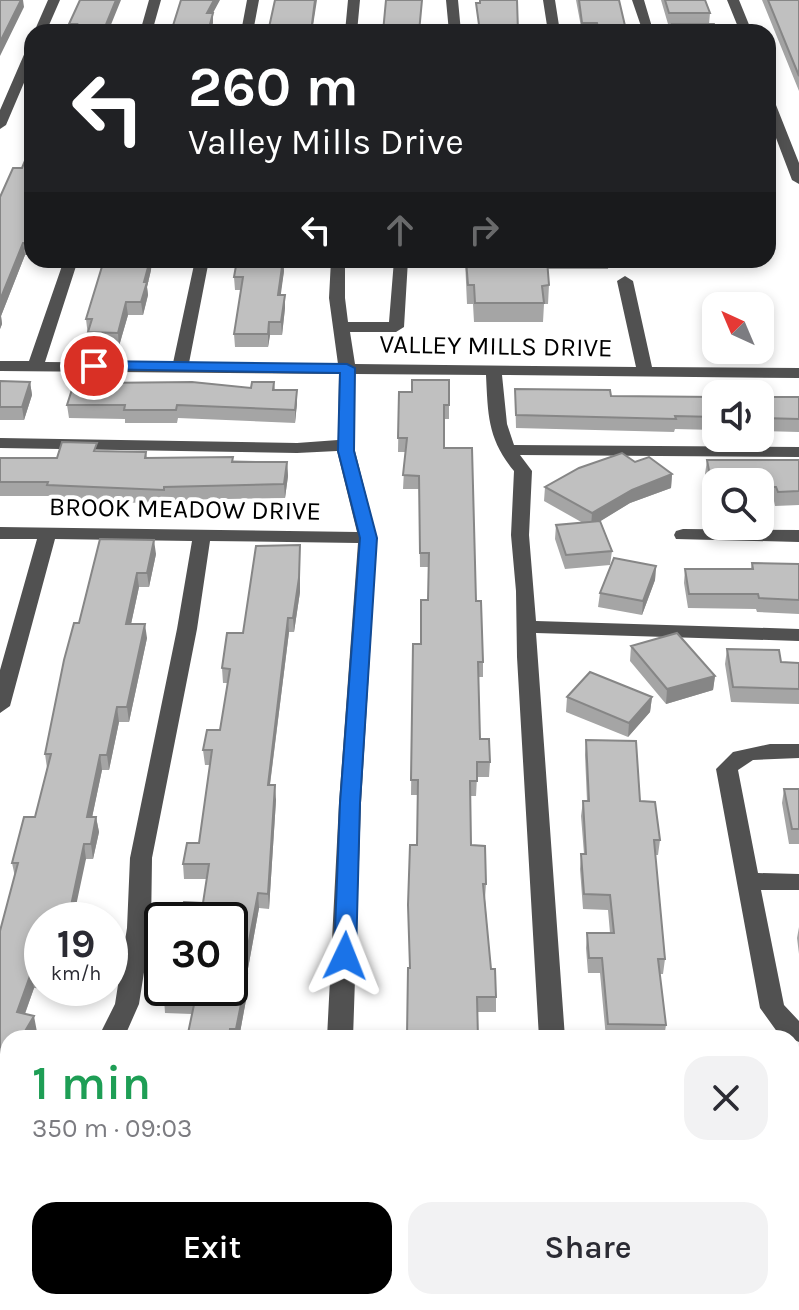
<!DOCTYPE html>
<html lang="en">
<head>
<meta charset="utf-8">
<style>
	:root { --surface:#fff; --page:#f2f2f3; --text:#2b2b33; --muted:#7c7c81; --accent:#000 }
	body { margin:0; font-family:Karla,sans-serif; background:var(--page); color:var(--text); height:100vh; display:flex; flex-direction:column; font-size:30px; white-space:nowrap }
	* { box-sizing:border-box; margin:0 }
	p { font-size:26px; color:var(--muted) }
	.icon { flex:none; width:44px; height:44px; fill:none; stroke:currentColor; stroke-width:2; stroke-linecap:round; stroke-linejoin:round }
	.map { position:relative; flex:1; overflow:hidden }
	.panel { position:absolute; left:0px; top:1030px; width:800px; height:280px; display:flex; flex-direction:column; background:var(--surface); border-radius:24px 24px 0 0; box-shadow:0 4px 12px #0003 }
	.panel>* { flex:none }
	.top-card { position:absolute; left:24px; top:24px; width:752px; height:244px; border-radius:24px; box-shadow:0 4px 12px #0003; background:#202124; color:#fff; overflow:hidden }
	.needle { width:52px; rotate:316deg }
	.tools { position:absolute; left:702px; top:292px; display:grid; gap:16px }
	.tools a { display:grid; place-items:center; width:72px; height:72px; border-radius:16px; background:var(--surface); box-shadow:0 4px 12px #0003; font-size:40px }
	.speed { position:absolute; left:24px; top:902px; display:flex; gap:16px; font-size:40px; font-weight:700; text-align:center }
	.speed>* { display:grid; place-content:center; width:104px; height:104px; border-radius:50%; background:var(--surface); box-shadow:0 4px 12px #0003; line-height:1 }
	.speed small { font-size:20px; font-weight:400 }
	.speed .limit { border:4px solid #111; border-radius:12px; background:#fff; color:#111 }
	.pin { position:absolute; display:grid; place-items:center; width:68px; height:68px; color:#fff; margin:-34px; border:4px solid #fff; border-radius:50%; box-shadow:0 2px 8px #0007 }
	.me { position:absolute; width:88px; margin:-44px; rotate:2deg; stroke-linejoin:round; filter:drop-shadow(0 0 6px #0008) }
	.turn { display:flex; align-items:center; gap:28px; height:168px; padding:0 32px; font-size:36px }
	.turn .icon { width:104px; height:104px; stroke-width:2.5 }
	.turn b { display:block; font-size:56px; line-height:68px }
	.lanes { display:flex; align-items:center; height:76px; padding:0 32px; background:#0003; justify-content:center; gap:40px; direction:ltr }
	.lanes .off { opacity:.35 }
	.round { display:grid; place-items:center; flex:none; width:84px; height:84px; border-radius:24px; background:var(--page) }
	.summary { display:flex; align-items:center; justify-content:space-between; height:136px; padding:0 32px }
	h1 { font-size:48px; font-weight:600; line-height:60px; color:#1e9e55 }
	.cta { display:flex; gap:16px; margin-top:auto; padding:16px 32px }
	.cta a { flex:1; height:92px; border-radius:24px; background:var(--accent); color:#fff; font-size:32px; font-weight:600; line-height:92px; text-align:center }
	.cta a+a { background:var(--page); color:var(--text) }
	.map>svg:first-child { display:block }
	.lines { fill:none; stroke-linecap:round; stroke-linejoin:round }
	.minor { fill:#515151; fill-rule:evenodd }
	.wall { fill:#a5a5a5 }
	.shaded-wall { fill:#868686 }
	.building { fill:#c0c0c0; stroke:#868686; stroke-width:2 }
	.route { fill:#1a73e8; stroke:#114b97; stroke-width:2 }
	.labels { text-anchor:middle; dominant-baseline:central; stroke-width:8; stroke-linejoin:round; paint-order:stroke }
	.street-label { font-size:26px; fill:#000; stroke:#fff }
</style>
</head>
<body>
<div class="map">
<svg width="799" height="1310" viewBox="0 0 799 1310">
	<rect width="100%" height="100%" fill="#fff"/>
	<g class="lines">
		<!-- minor -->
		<path class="minor" d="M48,0H60L46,32H34Z
			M149,0H161L152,32H140Z
			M247,0H259L253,32H241Z
			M348,0H360L357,32H345Z
			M446,0H458L461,32H449Z
			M543,0H555L560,32H548Z
			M632,0H644L652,27H738L727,0H739L752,32H643Z
			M32,46V64L6,125L0,129V110L26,50Z
			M768,96L774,100L799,163V184L792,180L768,117Z
			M64,260H78L45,362L173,363L195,260H209L189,363L338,364L329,298L331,260H345V298L348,322H389L394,260H408L404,327L396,332H350L355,364L636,367L617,281L625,276L633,281L652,367L799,368V378L502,375L507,424L514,445L799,447V457L520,455L532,471L529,535L536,621L799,629V641L536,633L565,1038H539L517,657L516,591L511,535L514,471C488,439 488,417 486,375L355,374V451L377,538L361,803L353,1038H327L339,803L358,543L210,541L197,629L152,858L151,928L139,1004L124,1038H98L115,1004L127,928L130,858L177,629L192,541L55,539L10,706L0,713V670L37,539H0V527L357,532L337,451L297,453L0,448V438L297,443L338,440L339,374L0,371V361H29Z
			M683,529L799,530V542L676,539L674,535L676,531Z
			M770,744H799V758L753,760L738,770L758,873L799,874V890H761L784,1005L799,1021V1042L778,1033L760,1008L716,769L733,752Z
			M0,1121L8,1124V1146L0,1143Z
			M792,1211H799V1235H792Z
			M551,1302H579L580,1310H552Z"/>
	</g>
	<!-- wall -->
	<path class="wall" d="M80,0L108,32H70L69,24Z
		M576,0H619L626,30L672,31V24L717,32H582Z
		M661,0H705L710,13L709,24H668Z
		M762,0H799V91Z
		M28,124H32V135H29Z
		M32,144V241L27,255H25L1,316L2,324L0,329V197L22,168Z
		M235,260H283L284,271L280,295H285V308L282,335H270L268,347H235L234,334L241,290H235L234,277L236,265H235Z
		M465,260H609L608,269H548L549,285L548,304H544L543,322H474L473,304H467Z
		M151,263V270L147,287L148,295L143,315H128L119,346L89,345L86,319Z
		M449,380V419H444V448L476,601L483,662V677H478L480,739L490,762L489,777H477L476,796H470L471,845L486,884L485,899L491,969L496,997V1012H477L407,1036L410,968L408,905L417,845L418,795H411L413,644H421L428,600L429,567H420L419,489H403L405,452H398L399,392H412Z
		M0,381L30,382L32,395L24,420H0Z
		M274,382L275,390H297V403L295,423L178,418L177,423H125V419L69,418L67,405L99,383L251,388Z
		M515,389L611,396L716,397V430L675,429L674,432L516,428Z
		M760,397H799V432L760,431Z
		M98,452H146L147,458L287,462L288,476L285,498L166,500L165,504L49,499V496H0V458H57Z
		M707,460H799V505L775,506L774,501H760V482H716V500H710L705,474Z
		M635,462L672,474L671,488L630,503L600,521L612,551L610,565L565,569L555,539L556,525L583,523L544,501L545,487Z
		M300,545V592L294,632H289L270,785L276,800L269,909L259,908L247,974L248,989L239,1038H187L192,1014L165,1013L164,998L230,988L203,903L207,879H184L183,864L199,843L210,765H205L203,750L220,730L228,683H223L222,668L243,633Z
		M156,554L149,587H139L131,624L147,638L129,722H119L109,770H102L92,817H96L99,832L93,859H86L42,920V988H66V990L34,988L25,1014L37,1032L8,1038V1079L1,1090L0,1089V931L15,877L12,863L35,817L47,768L45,754L79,623Z
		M752,563L799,564V614L757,612L756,609L688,608L684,583L685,569H751Z
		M656,566L655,580L642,615L598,607L600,593Z
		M631,646L715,676L713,690L666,704L630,661Z
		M727,649L781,662L799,663V704L731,702L725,664Z
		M567,697H652L650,712L628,737L566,712Z
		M586,740L640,801L660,840L658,855H655L665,959L663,974H660L666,1025L664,1038H606L600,973H588L586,948L587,933H610L608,910L583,909L580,869L581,854H584L581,816L583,801H587L585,755Z
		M784,789H799V844H789L782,803Z
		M799,927V954L797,938Z
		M0,1215L34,1302L29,1310H0Z
		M436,1302H467L463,1310H457Z
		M67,1303L257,1310H68Z"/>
	<!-- shaded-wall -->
	<path class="shaded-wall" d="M19,0H23L24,7L0,56V42Z
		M116,0H121L108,32H103Z
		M214,0H220L213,13V23L211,32H208L207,13Z
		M315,0H317L312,32H311Z
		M32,224V241L27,255L26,243Z
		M23,243L25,255L1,316L2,324L0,329V300Z
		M148,260H152L151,270L147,287L148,295L143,315L141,302Z
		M283,260L284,271L279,308L278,295Z
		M285,295V308L282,335L281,322Z
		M126,302L128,315L119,346L118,333Z
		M269,322L270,335L268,347V334Z
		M30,382L32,395L24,420L22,407Z
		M297,390V403L295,423V410Z
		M287,462L288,476L285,498L284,484Z
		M672,474L671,488L630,503L591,527L592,513L632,490Z
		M154,540L156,554L149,587L147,573Z
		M300,545V592L294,632L293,618Z
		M656,566L655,580L642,615L643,601Z
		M137,573L139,587L128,638L126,624Z
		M288,618L289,632L268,799V785Z
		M145,624L147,638L129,722L127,707Z
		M715,676L713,690L666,704L667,689Z
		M652,697L650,712L628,737L629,723Z
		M117,707L119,722L109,770L107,755Z
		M100,755L102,770L89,832L87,817Z
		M275,785L276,800L269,909L268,894Z
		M96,817L99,832L93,859L91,844Z
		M84,844L86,859L73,920H68Z
		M258,893L259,908L247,974L248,989L239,1038H237L236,1029L243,973Z
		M31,973L34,988L20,1027L17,1012Z
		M34,1016L37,1032L33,1038H21Z
		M8,1058V1079L1,1090L0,1071Z
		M22,1302H34L29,1310H20L19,1306Z
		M463,1302H467L463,1310Z"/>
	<!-- building -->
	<path class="building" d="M0,0H21L0,42Z
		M80,0H116L103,32H73L77,24H69Z
		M181,0H214L207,13H213L208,32H171Z
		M275,0H315L311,32H268Z
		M386,0H422L419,32H383Z
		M480,0H517L518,32H480L476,3H480Z
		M579,0H619L626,30L674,31L672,24H714L717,32H599L597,23H582Z
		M665,0H705L710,13H669Z
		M768,0H799V76Z
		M32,144V224L26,243H23L0,300V197L13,168H22Z
		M104,260H150L144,282H147L141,302H126L118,333L88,332L92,319H86Z
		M237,260H283L278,295H285L281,322H269L268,334H234L243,277H234Z
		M466,260H547L549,285L542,286L544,303H475L474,285H468Z
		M75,380H98L97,383L192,382L251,388L252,382H274L273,390H297L295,410L177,405L176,410H124L125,405H67Z
		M412,380H449V405H444V448H472L476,601H481L483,662H478L480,739H489L490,762H477V781H470L471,845L485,846L486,884H483L491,969H495L496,997H477L478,1038H404V1035L407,1036L408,968H410L408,905L410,845H417L418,780H411L413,644H421V600H428L429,553H420L419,476L403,475L407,438H398L399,392H412Z
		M0,381L30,382L22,407H0Z
		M515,389L610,390L611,396L716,397V417L675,416L676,419L516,415Z
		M760,397H799V419L760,418Z
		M62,442L97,443L94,451L146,452L145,458L233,457L232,462H287L284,484L164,487V490L47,485L48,482H0V458H57Z
		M622,453L635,462L649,457L672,474L632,490L592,513L545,487L579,468Z
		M707,460H799V491L778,492L776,487H760V482H716V486H712Z
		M600,521L612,551L566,555L556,525Z
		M100,539L154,540L147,573H137L126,624H145L127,707H117L107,755H100L87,817H96L91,844H84L68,920H42V974L31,973L17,1012L34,1016L21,1038H8V1058L0,1071V931L18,863H12L24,817H35L51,754H45L64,660L74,623H79Z
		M300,545L299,578L293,618H288L268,785H275L268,894L258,893L243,973L247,974L236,1029H230L229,1038H187L195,1000L164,998L166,988H230V920H180L184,902L203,903L209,864H183L187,843H199L212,750H203L207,730H220L230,669L222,668L227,633H243L256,546Z
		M614,558L656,566L643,601L600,593Z
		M752,563L799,564V600L759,598L758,594H689L685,569H753Z
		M677,633L715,676L667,689L631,646Z
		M727,649L779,650L781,662L799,663V689L733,687Z
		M590,672L652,697L629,723L567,697Z
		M586,740L636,741L640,801L655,802L660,840H654L665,959H658L666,1025L608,1024L602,958H589L587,933H614L610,895L584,894L581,854H586L583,801H589Z
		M784,789H799V829H792Z
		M0,1215L8,1218V1302L0,1299Z
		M792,1275H799V1310H588L587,1302H792Z
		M9,1302H22L19,1306Z
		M67,1302H234L257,1310H87Z
		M349,1302H376L379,1310H325Z"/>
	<!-- route -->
	<path class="route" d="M94,361L347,364L355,368L354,451L377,538L360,803L356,956L353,962L345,964L338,962L334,956L340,803L360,538L338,451L340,373L88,369L86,366Z"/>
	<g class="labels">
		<!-- street labels -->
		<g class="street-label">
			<text transform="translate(496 346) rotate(1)">VALLEY MILLS DRIVE</text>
			<text transform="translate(185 509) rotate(1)">BROOK MEADOW DRIVE</text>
		</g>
	</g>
</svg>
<div class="tools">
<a><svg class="needle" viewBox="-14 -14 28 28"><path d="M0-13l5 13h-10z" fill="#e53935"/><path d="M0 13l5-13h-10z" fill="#7c7c81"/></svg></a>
<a><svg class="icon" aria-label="sound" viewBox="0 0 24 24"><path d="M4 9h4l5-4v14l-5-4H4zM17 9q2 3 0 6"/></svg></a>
<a><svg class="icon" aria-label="search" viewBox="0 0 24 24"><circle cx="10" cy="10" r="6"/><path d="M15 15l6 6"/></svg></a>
</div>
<div class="speed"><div>19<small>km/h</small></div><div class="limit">30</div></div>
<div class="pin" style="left:94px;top:366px;background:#d93025"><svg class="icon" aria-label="arrive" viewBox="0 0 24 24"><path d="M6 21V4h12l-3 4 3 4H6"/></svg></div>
<svg class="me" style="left:345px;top:956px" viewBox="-20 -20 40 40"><path d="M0-17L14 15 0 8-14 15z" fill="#1a73e8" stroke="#fff" stroke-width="4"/></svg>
<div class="top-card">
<div class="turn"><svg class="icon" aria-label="left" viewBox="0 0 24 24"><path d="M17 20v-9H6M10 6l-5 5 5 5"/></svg><div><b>260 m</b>Valley Mills Drive</div></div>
<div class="lanes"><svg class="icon" aria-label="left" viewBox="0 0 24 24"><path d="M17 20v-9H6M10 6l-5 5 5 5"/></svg><svg class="icon off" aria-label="ahead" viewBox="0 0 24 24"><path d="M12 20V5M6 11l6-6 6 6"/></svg><svg class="icon off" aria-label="right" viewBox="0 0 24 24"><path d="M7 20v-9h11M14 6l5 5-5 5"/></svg></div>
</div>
<section class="panel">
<div class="summary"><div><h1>1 min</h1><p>350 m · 09:03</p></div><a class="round"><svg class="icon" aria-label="close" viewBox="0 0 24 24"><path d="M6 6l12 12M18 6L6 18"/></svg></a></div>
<div class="cta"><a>Exit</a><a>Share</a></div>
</section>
</div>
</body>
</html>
